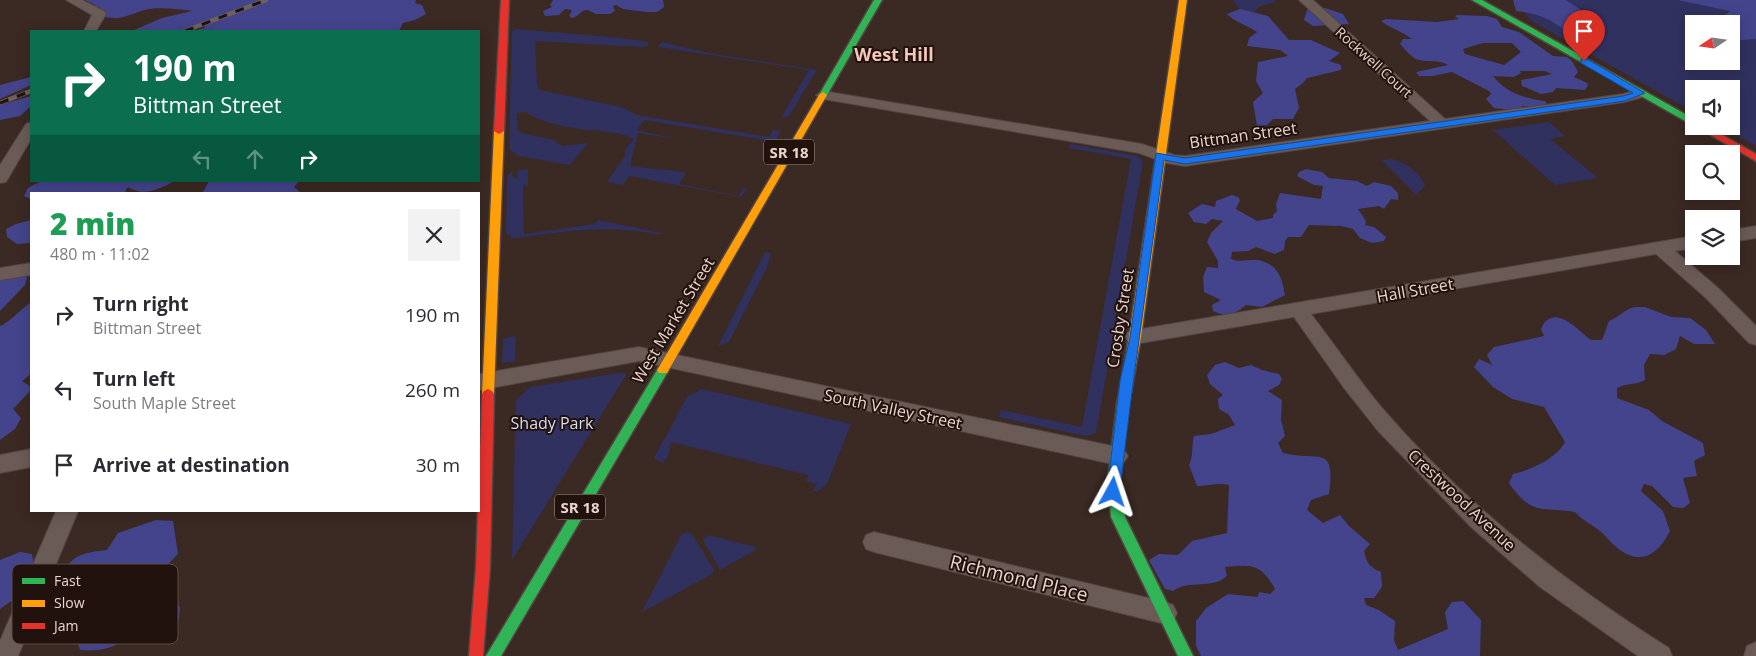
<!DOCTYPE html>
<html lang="en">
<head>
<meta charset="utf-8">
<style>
	:root { --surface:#fff; --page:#f2f2f3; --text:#2b2b33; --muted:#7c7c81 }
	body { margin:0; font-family:"Open Sans",sans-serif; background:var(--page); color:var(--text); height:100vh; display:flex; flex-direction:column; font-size:19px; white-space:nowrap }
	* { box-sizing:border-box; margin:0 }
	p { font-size:16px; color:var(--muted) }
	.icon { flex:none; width:28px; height:28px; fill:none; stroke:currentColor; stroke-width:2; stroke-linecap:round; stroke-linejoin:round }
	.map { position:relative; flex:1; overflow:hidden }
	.panel { position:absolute; left:30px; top:192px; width:450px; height:320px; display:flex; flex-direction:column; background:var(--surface); border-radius:0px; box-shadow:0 2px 12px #0003 }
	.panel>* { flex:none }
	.hud { position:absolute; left:30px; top:30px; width:450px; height:152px; border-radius:0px; box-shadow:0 2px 12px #0003; background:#0b6e4f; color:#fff; overflow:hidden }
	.needle { width:32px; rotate:257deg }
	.tools { position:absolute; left:1685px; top:15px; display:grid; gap:10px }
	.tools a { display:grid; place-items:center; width:55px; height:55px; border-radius:0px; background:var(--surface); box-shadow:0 2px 12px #0003; font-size:25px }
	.pin { position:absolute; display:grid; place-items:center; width:42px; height:42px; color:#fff; margin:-51px -21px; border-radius:50% 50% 50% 0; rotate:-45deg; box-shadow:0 0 5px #0007 }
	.pin .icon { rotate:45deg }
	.me { position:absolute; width:55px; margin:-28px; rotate:5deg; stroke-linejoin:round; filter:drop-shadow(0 0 4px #0008) }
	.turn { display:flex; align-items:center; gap:18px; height:105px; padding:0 20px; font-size:22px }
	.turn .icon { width:65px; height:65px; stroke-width:2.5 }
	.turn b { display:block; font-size:35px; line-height:42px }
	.lanes { display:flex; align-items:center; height:48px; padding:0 20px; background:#0003; justify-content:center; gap:25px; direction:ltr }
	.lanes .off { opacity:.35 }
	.round { display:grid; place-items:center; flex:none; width:52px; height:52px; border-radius:0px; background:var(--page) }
	.headline { display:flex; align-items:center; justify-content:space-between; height:85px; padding:0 20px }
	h1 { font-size:30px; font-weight:800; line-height:38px; color:#1e9e55 }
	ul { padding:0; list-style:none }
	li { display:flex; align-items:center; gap:15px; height:75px; padding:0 20px }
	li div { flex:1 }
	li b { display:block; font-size:19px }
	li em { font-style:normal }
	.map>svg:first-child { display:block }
	.green { fill:#313160; fill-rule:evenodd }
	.forest { fill:#44448c; fill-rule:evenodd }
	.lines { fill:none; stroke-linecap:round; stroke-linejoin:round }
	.street-casing { stroke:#544441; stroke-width:2 }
	.fast-casing { stroke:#544441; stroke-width:3 }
	.slow-casing { stroke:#544441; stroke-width:3 }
	.jam-casing { stroke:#544441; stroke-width:3 }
	.street { fill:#6a5b57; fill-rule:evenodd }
	.fast { fill:#30b455; fill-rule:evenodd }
	.slow { fill:#ff9f0a; fill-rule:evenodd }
	.jam { fill:#e5322d; fill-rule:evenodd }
	.rail-casing { stroke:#6f625e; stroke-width:4.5 }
	.rail { stroke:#21120d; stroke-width:3; stroke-dasharray:9; stroke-linecap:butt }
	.route { fill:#1a73e8; stroke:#114b97 }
	.labels { text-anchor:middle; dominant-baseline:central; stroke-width:4; stroke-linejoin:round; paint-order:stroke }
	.far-street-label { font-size:14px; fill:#ebd4cd; stroke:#21120d }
	.shield { fill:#21120d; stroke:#ae9a93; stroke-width:1 }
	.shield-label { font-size:15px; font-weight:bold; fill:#ebd4cd }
	.street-label { font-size:16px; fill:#ebd4cd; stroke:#21120d }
	.park-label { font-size:16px; fill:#d8dcf4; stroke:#21120d }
	.far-district-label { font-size:18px; font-weight:bold; fill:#f5c8ba; stroke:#21120d }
	.near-street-label { font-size:19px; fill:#ebd4cd; stroke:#21120d }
	.key { fill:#21120d; stroke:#5e4c47; stroke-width:1 }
	.key-label { font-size:14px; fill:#ebd4cd }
</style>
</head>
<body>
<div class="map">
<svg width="1756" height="656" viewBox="0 0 1756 656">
	<rect width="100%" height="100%" fill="#3b2923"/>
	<!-- green -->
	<path class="green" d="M1233,0H1275L1276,2L1260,6L1253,13L1240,9Z
		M1523,0H1756V146L1720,126H1731V89H1694V112L1533,22L1525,14ZM1694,24H1731V61H1694Z
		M516,29C533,31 643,38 649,43L647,46L642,47L535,41L537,85L540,90L621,107L637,115L769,137L773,130L781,131L772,148L768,147L771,141L644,120L637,130L681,140L638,133L630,166C649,169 667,169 686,173L679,184L739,196L743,188L747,189L741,197L629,176L623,185L607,182L625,156V150L634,139C612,129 596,132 573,128C557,126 543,121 529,115L527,112L517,113V130L522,133L554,140L562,146L588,143L570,165L518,156L509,149L512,31Z
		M661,42L713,54L817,70L789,116L781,118L809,70L658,47Z
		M1549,122L1565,136L1550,139L1598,178L1555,185L1493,130Z
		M1070,144L1137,156L1143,161L1096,433L1085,436L999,417L1001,410L1082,427L1131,159L1069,148Z
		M1392,159C1405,163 1421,172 1425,186L1416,195L1382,160Z
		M528,169V185L523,186L524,234L595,224L598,220L661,233L660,235C603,224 567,231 511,239V235H506L507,176L512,171L513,178H517L518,170Z
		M765,252L771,253L768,265L729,342L718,346Z
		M513,336L516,338L515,361L502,363L503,339Z
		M619,373H625L626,375L512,560L516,400L530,387Z
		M702,389L851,424L827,484L818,491H813L816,484L806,481L808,475L671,442L668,457L662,463L654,458L687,397Z
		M686,532L692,534L714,570L712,574L642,612L681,535Z
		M708,535L756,547L754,551L720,570L703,540Z"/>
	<!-- forest -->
	<path class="forest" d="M85,0H416L415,3L422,5L426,14L415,20L403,23L399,31H194L204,28L208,20L181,31H132L162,18L192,11C182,9 157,7 148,9C126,15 118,24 94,13L95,5Z
		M553,0H663L664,7L657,12H646L623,9L616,5L613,6L615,11L610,14H596C581,4 583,15 572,18L569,16L572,10L565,9L559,15L545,16L543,11L552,7L550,5Z
		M1513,0H1566L1581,10L1579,14L1583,29L1572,36C1552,20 1542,14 1516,11Z
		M1678,0H1756V39L1731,41V24H1716L1730,11Z
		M1325,8L1343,14L1349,24L1313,26L1304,20L1307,10Z
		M1240,9L1268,16L1289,40H1311L1340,53L1329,61L1341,65V70L1307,78L1303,83L1295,89L1299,108L1293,119H1273L1267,125L1257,126L1253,102L1263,93L1256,81L1258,62L1288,56L1280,50L1247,46L1249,38L1257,32C1247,25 1236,23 1227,14Z
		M1457,15L1487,16L1497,19L1502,27L1519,32L1553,56L1567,57L1572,61L1578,72L1574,77L1587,83L1588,85L1585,90L1556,88L1553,92L1541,94L1522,86L1521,80L1552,74L1545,71H1520L1521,73L1514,77L1493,76C1506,93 1524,98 1545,101L1549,107L1539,108L1522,106L1518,111L1494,108L1486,99L1491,94L1489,91L1452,72L1433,76H1419L1416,72L1448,65C1439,59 1429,63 1419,60C1412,59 1405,49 1400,44L1403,39H1412C1402,31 1391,29 1381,21L1386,19L1437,22L1459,19L1455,16ZM1483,43H1512L1521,52L1504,65L1465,54L1463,49Z
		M31,77V85L0,99V85Z
		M31,96V106L20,116L0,120V105Z
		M1306,169L1322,172L1329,178L1357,181L1367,186L1374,182L1391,186L1398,193V200L1391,199L1384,209L1379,206L1358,209L1366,221L1365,225L1374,227L1386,237L1384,241L1372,243L1360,238L1353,229L1341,226L1309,225L1301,237H1288L1285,241L1284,250L1275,254L1256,247L1248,251L1232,252L1231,259C1240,263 1249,259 1258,260C1278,264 1282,278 1285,295L1262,307L1246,305C1234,315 1227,317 1213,311L1212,305L1221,300L1204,292L1203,277L1207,267L1218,268V261L1207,242L1211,233L1223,221L1212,219L1206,224L1194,222L1188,213L1202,204L1215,207L1216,201L1232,195L1238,197L1240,200L1236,209L1257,221L1273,218V215L1277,211L1276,204L1280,193L1321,199L1323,186L1314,185L1297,176L1299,172Z
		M41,181H174C160,189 144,197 128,187L125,191L129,194H31V199L24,196L28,188Z
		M209,181H299L294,187L301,193L202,194Z
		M31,220V243L17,244L7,237L6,229L16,224Z
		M14,276L27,277L25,285L0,311V279Z
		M31,302V374L22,381L31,387V390L13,409L21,418L15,429L0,440V326C6,325 24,307 31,302Z
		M1635,307H1645L1671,317L1690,318L1706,330L1715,344H1694L1680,336L1676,349L1664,355L1650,354L1644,365L1645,380C1634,386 1629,382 1617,388V398L1649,410L1662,421L1703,443L1705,455L1694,461L1697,476L1683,478L1690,503L1683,508L1673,507L1652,486L1644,484L1641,491L1663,511L1670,531C1657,557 1638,567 1614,545C1609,541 1605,535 1600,531C1591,524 1583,521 1575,512C1540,506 1533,517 1509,483L1513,474C1531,470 1557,458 1565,442L1544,407L1512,399L1493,387L1474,367L1479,359L1492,365L1487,355L1494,347L1544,336L1541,329C1553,301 1578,330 1591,340H1602L1609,321C1619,317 1625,309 1635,307Z
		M1225,362L1239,368L1251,365L1262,370L1279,374L1282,379L1279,385L1268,391L1282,400L1281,420L1285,436L1278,443L1283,453C1319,462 1336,443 1329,494L1311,500L1307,510L1323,523L1340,515L1349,526L1370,544L1364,551C1367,563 1369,567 1381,572L1382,587L1374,598H1364L1366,605L1379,610L1395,621L1394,640L1398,650L1448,629L1445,612L1452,602L1463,601L1481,620L1480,656H1201L1196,646V621L1206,608L1228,594L1258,597L1259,592L1270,594L1275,589C1261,564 1252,564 1225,567L1227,576C1212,590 1189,579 1173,591L1165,589L1149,560L1159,554L1178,555L1192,541L1227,533L1229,485C1218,482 1209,486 1197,486L1189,465C1194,455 1191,447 1194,436L1211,434L1235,425L1229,415L1219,409L1218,399L1223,395L1210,384L1207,375L1215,365Z
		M156,520L173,521L178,554L163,569L160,591L169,584L180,608L179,619L156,634L147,624C123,642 111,653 80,650L76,637C85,622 90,606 90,588L61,598C61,562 72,553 107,550L118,533Z
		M20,552L32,554C38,579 20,596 0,609V560Z"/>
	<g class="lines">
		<defs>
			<path id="street" d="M66,0H82L104,11L106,14L96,31H84L92,15Z
				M1299,0H1313L1445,119L1623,94L1641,89L1648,93L1646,96L1625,102L1185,166L1166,163L1139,153L823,99L816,95L823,91L1142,144L1174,155L1185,156L1430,121Z
				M31,122V139L6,182L0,183V165L26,124Z
				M1756,226V238L1731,242V230Z
				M1694,236V248L1675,251L1718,288L1756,326V345L1749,343L1706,298L1656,254L1311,314C1335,345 1357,378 1382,408C1464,503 1562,581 1669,648L1672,656H1638L1540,587L1472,528L1378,431L1344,388L1294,317L1135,344L1128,342L1126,337L1128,332L1135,330Z
				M31,263V275L0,280V268Z
				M639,347L1117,447L1124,450L1128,456L1124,462L1117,465L639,361L479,390V374Z
				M31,449V467L0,473V455Z
				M56,511H78L18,656H0V641Z
				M874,532L1165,602L1173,605L1177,613L1173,621L1165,624L874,552L866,549L863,542L866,535Z
				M1756,642V656H1744L1747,646Z"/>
			<path id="fast" d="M874,0H882L827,95L826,97H820L819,95Z
				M1472,0H1482L1694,119V126Z
				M663,366L667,367L669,370L667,373L501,656H486L659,367Z
				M1123,399L1127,401L1129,404L1120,478L1125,517L1193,656H1178L1111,517L1108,478L1117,404L1119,401Z"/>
			<path id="slow" d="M1179,0H1187L1141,337L1129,404L1127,407H1119L1117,404L1129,337Z
				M823,92L827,95L667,373H659L657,370L659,367L819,95Z
				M499,128L504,131L494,394L492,397H484L482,394L494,131Z"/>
			<path id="jam" d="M501,0H509L504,131L499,134L494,131Z
				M1695,126H1706L1756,154V161Z
				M488,389L492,391L494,394L490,567L483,656H469L476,567L482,394L484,391Z"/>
		</defs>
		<!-- street casing -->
		<use href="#street" class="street-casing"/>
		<!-- fast casing -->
		<use href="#fast" class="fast-casing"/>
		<!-- slow casing -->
		<use href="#slow" class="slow-casing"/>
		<!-- jam casing -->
		<use href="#jam" class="jam-casing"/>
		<!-- street -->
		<use href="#street" class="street"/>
		<!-- fast -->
		<use href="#fast" class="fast"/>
		<!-- slow -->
		<use href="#slow" class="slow"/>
		<!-- jam -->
		<use href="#jam" class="jam"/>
		<defs>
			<path id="rail" d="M185,31L266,0
				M0,103L31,91"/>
		</defs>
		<!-- rail casing -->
		<use href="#rail" class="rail-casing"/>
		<!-- rail -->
		<use href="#rail" class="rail"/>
	</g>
	<!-- route -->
	<path class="route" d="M1581,59H1587L1645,93L1625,101L1185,164L1164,160C1149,271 1132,381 1120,492L1118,496H1109L1107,492L1120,381L1130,337L1156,153L1185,158L1623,96L1633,93L1581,63Z"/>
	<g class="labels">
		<!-- far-street labels -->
		<g class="far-street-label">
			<text transform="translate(1374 62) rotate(42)">Rockwell Court</text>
		</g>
		<!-- shield labels -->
		<g class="shield">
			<rect x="764" y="139.5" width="50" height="25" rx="4"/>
			<rect x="555" y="494.5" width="50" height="25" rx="4"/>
		</g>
		<g class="shield-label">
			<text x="789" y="152">SR 18</text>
			<text x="580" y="507">SR 18</text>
		</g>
		<!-- street labels -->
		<g class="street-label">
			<text transform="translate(1243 135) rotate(-8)">Bittman Street</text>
			<text transform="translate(1415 290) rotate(-10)">Hall Street</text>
			<text transform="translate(1120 318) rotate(-81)">Crosby Street</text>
			<text transform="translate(673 320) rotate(-59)">West Market Street</text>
			<text transform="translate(893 409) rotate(12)">South Valley Street</text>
			<text transform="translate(1462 500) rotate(43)">Crestwood Avenue</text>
		</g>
		<!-- park labels -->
		<g class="park-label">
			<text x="552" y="423">Shady Park</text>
		</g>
		<!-- far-district labels -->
		<g class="far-district-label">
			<text x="894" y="54">West Hill</text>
		</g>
		<!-- near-street labels -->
		<g class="near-street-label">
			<text transform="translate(1019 578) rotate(14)">Richmond Place</text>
		</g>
	</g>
	<!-- legend -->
	<rect x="12" y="564" width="166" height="80" rx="8" class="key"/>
	<rect x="22" y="578" width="23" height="6" fill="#30b455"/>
	<rect x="22" y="600" width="23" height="7" fill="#ff9f0a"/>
	<rect x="22" y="623" width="23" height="6" fill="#e5322d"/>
	<g class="key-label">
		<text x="54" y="586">Fast</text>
		<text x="54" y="608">Slow</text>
		<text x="54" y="631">Jam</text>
	</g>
</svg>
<div class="tools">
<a><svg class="needle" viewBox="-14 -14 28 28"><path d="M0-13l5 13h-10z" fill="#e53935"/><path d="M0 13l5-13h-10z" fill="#7c7c81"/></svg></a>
<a><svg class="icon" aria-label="sound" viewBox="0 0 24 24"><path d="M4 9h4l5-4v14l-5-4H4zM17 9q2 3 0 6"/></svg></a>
<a><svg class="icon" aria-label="search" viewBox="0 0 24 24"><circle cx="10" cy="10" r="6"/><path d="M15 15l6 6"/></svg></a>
<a><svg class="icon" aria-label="layers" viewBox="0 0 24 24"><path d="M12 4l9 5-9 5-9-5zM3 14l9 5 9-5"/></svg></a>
</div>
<div class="pin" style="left:1584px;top:61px;background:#d93025"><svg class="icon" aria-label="arrive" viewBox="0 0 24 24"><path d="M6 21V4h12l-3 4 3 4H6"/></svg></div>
<svg class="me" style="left:1113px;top:492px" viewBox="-20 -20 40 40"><path d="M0-17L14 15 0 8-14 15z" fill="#1a73e8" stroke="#fff" stroke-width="4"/></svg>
<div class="hud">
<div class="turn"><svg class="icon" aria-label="right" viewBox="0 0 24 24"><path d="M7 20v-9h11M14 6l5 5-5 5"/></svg><div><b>190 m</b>Bittman Street</div></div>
<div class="lanes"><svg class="icon off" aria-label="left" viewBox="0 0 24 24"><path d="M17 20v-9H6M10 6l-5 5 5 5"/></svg><svg class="icon off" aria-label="ahead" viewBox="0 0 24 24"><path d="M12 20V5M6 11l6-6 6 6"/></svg><svg class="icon" aria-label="right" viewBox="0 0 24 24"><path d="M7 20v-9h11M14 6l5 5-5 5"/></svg></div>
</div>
<section class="panel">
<div class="headline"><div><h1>2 min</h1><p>480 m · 11:02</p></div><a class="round"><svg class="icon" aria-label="close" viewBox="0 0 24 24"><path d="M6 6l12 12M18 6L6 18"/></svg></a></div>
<ul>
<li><svg class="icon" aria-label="right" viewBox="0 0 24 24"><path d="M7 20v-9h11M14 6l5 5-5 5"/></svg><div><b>Turn right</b><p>Bittman Street</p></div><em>190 m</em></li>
<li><svg class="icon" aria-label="left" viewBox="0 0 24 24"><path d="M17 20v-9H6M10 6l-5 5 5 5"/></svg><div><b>Turn left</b><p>South Maple Street</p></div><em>260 m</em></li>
<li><svg class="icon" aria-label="arrive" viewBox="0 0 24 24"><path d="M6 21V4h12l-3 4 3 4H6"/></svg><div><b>Arrive at destination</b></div><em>30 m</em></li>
</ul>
</section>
</div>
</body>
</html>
